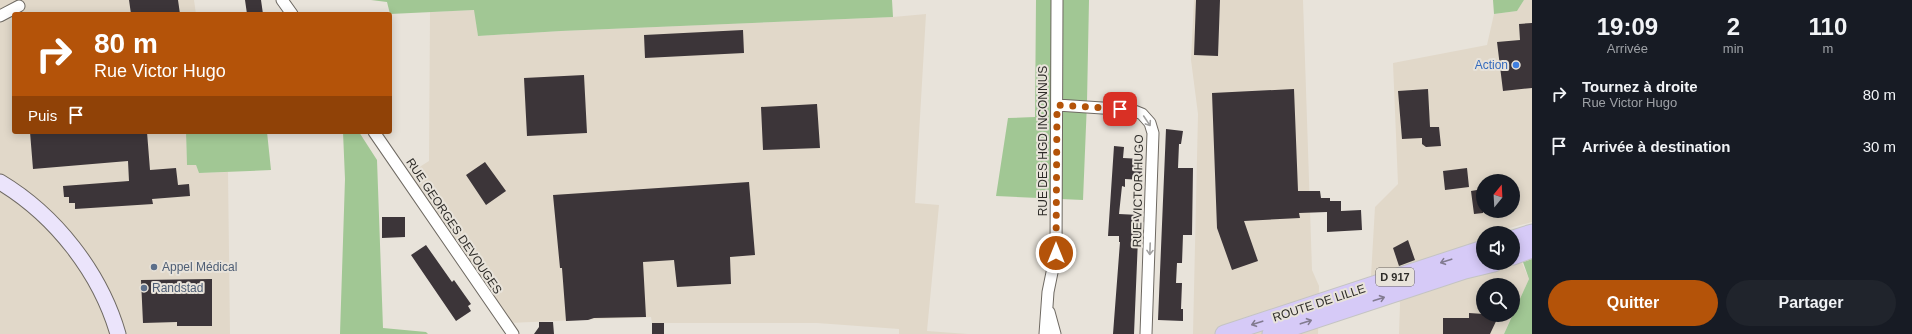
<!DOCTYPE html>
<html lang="fr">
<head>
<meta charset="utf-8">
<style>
	:root { --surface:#171b24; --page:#20242c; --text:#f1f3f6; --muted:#9ea1a6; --accent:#b45309 }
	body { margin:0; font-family:Arial,sans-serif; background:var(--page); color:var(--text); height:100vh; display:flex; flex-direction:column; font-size:15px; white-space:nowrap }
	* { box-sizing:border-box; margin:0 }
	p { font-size:13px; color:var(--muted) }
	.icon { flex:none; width:22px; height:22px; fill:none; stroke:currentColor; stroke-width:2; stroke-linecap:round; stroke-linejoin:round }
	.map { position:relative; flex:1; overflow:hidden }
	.drawer { display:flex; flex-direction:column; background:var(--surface); width:380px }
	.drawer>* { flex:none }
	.guide { position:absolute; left:12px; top:12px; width:380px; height:122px; border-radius:4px; box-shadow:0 2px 10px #0003; background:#b45309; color:#fff; overflow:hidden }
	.needle { width:26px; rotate:18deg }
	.controls { position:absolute; left:1476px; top:174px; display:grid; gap:8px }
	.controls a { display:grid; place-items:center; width:44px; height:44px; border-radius:50%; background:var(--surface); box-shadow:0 2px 10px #0003; font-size:20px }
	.pin { position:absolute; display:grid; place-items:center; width:34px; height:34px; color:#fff; margin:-17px; border-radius:8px; box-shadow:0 2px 6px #0006 }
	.me { position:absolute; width:44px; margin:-22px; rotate:0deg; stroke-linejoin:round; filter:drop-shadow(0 0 3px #0008) }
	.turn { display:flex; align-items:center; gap:14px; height:84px; padding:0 16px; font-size:18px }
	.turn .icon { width:52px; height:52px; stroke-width:2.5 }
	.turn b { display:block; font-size:28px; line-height:34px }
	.then { display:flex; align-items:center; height:38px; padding:0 16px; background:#0003; gap:8px; font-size:15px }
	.eta { display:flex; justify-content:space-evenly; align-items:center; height:68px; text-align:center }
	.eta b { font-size:24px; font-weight:800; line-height:28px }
	.primary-button { display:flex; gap:8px; margin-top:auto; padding:8px 16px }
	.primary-button a { flex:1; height:46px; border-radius:24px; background:var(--accent); color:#fff; font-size:16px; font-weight:800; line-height:46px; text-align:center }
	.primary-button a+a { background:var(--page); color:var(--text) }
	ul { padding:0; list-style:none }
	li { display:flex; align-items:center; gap:12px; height:52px; padding:0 16px }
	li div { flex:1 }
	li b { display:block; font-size:15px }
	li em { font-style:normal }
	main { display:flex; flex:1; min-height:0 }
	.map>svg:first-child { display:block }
	.built { fill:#e1d8c9; fill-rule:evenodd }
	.green { fill:#a1c794 }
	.building { fill:#3c3539 }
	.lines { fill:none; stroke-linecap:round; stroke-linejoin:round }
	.street-casing { stroke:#6e6962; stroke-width:13 }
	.secondary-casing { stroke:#6e6962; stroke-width:17 }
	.primary-casing { stroke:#c4c4c3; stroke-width:19 }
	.street { stroke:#fff; stroke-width:11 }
	.secondary { stroke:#ebe4fb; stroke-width:15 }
	.primary { stroke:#d6caf7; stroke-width:17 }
	.oneway { stroke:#a1a09f }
	.oneway2 { stroke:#827b90 }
	.route { stroke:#b45309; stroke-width:7; stroke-dasharray:0 12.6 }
	.shop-dot { fill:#3f7fe0; stroke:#e8e3da; stroke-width:1.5 }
	.service-dot { fill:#5c6f8a; stroke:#e8e3da; stroke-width:1.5 }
	.labels { text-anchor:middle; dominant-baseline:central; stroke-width:4; stroke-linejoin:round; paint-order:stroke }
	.shield { fill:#e8e3da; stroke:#66635e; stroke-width:1 }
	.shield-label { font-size:11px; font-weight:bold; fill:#2e2c29 }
	.shop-label { font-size:12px; fill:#366cbe; stroke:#e8e3da; text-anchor:end }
	.street-label { font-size:12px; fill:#2e2c29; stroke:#e8e3da }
	.service-label { font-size:12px; fill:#4e5e75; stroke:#e8e3da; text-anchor:start }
</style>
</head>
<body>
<main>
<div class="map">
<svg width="1532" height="334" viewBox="0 0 1532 334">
	<rect width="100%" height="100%" fill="#e8e3da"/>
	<!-- built -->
	<path class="built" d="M0,0H194L196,14H14V132H186L187,165H196L199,173L228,172L230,334H0Z
		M1194,0H1303L1312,270L1319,286L1318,334H1193L1198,114L1191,60Z
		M1524,0H1532V222L1506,229L1508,233H1483V263H1513V243L1529,279L1513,314V285H1483V315H1512L1504,334H1399L1400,304L1395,270L1371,276L1375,207L1398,184L1393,63L1487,45L1494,14L1517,11ZM1483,181H1513V211H1483Z
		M475,10L478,36L561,31L893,17L926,14L915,203L939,205L927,331L968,334H899V329L817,323H652L651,317L505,323L405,176L429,161L430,12Z"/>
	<!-- green -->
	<path class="green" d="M371,0H892L893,17L561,31L478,36L474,10L390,14L387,2Z
		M1036,0H1089L1087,102L1083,200L996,196L1008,118L1035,117Z
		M1493,0H1524L1517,11L1494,14Z
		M186,132H267L271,170L199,173L196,165H187Z
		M343,132H359L377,160L383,328L426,332L428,334H340L345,179Z
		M1532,259V334H1504L1529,279L1523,262Z"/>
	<!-- building -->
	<path class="building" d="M129,0H178L180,14H131Z
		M245,0H261L263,14H247Z
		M1196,0H1220L1218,56L1194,55Z
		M1532,23V88L1503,91L1497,42L1520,40L1519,24Z
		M743,30L744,53L645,58L644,35Z
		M584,75L587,133L527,136L524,78Z
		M1294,89L1298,191H1320L1321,198H1330V201H1341V211L1361,210L1362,230L1327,232V212L1299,213L1300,218L1244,221L1258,261L1232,270L1217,228L1212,93Z
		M1428,89L1430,127H1439L1441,146L1426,147L1422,144V138L1402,139L1398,91Z
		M817,104L820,148L763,150L761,107Z
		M1166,129L1183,131L1181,144H1179L1178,168H1193L1192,235H1183L1182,263H1177L1176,283H1182L1181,309H1183V321L1158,320Z
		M30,132H147L150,170L176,168L178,185L189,184L190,196L152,199L153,204L75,209V203H69V197H64L63,186L129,181L128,161L33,169Z
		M1114,146L1124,147L1123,158L1142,159V180L1125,179V187L1122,186L1119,214L1139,215L1134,334H1113L1120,242H1119V236H1108Z
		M485,162L506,191L486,205L466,175Z
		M1467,168L1469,187L1445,190L1443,171Z
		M749,182L755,255L730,257L731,284L677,287L674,260L643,262L646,317L594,318L588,320L566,321L562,268H560L553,195Z
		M1483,189V213L1474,214L1471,191Z
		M382,217H405V237L382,238Z
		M1408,240L1415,260L1399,266L1393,248Z
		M426,245L452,282L454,280L471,304L468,306L471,311L456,321L411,255Z
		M212,279V326H177V322L143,323L141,280Z
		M1469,313L1499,315L1490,334H1443V318H1469Z
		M539,322H553L554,334H534L539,327Z
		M652,323H664V334H652Z"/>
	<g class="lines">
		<defs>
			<path id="street" d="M282,0L292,14
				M0,16L19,6
				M1057,105L1132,110L1142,114L1150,123L1153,133L1146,334
				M374,132L513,334
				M1049,312L1055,334
				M1045,334L1048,292L1056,253L1057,0"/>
			<path id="secondary" d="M0,182C55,215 100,272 118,334"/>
			<path id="primary" d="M1513,239L1532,233
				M1513,256L1532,249
				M1224,334L1483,249
				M1271,334L1465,270L1494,263"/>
		</defs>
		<!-- street casing -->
		<use href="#street" class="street-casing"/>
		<!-- secondary casing -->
		<use href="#secondary" class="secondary-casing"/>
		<!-- primary casing -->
		<use href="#primary" class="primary-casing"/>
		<!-- street -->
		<use href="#street" class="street"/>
		<!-- secondary -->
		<use href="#secondary" class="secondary"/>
		<!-- primary -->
		<use href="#primary" class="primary"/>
	</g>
	<!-- one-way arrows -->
	<defs><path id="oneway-shaft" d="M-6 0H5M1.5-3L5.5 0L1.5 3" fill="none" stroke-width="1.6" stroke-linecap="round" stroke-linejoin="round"/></defs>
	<g class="oneway">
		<use href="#oneway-shaft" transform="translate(1147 121) rotate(56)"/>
		<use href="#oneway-shaft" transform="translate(1150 249) rotate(92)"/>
	</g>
	<g class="oneway2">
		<use href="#oneway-shaft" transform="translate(1446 261) rotate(162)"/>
		<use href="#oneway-shaft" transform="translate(1379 299) rotate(-18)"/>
		<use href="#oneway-shaft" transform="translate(1306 322) rotate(-18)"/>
		<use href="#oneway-shaft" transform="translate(1257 323) rotate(162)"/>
	</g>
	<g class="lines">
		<!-- route -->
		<path class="route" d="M1056,253L1057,105L1120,109"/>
	</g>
	<!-- markers -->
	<circle class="shop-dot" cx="1516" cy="65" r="4"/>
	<g class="service-dot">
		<circle cx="154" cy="267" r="4"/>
		<circle cx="144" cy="288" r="4"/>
	</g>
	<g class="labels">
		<!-- shield labels -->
		<rect class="shield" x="1376" y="268" width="38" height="18" rx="3"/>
		<g class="shield-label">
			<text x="1395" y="277">D 917</text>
		</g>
		<!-- shop labels -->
		<g class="shop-label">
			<text x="1508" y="65">Action</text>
		</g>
		<!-- street labels -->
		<g class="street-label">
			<text transform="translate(1043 141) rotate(-90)">RUE DES HGD INCONNUS</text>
			<text transform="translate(1138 191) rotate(-89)">RUE VICTOR HUGO</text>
			<text transform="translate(454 226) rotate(56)">RUE GEORGES DEVOUGES</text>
			<text transform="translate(1319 303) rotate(-18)">ROUTE DE LILLE</text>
		</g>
		<!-- service labels -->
		<g class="service-label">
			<text x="162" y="267">Appel Médical</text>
			<text x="152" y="288">Randstad</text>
		</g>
	</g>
</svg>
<div class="controls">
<a><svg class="needle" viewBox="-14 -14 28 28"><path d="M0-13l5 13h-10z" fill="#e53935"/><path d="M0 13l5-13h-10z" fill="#9ea1a6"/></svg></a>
<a><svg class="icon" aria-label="sound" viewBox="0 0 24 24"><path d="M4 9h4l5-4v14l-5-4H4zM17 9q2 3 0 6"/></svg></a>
<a><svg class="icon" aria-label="search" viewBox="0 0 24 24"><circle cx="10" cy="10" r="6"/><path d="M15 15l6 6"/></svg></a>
</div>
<div class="pin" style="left:1120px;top:109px;background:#d93025"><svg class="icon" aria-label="arrive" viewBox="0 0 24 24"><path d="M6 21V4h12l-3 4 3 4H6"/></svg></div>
<svg class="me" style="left:1056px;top:253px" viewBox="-20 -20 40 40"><circle r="17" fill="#b45309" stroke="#fff" stroke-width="3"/><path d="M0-11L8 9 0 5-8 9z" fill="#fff"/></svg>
<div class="guide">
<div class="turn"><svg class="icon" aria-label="right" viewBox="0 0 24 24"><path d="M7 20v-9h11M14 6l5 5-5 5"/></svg><div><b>80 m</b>Rue Victor Hugo</div></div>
<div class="then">Puis<svg class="icon" aria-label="arrive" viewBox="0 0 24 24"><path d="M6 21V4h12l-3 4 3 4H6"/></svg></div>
</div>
</div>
<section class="drawer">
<div class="eta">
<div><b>19:09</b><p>Arrivée</p></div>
<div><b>2</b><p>min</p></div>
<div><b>110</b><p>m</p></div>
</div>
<ul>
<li><svg class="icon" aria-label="right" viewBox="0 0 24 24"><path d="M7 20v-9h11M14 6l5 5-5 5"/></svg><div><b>Tournez à droite</b><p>Rue Victor Hugo</p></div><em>80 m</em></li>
<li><svg class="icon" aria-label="arrive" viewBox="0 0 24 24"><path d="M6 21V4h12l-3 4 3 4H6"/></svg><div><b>Arrivée à destination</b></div><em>30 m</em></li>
</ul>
<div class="primary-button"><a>Quitter</a><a>Partager</a></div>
</section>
</main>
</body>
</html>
